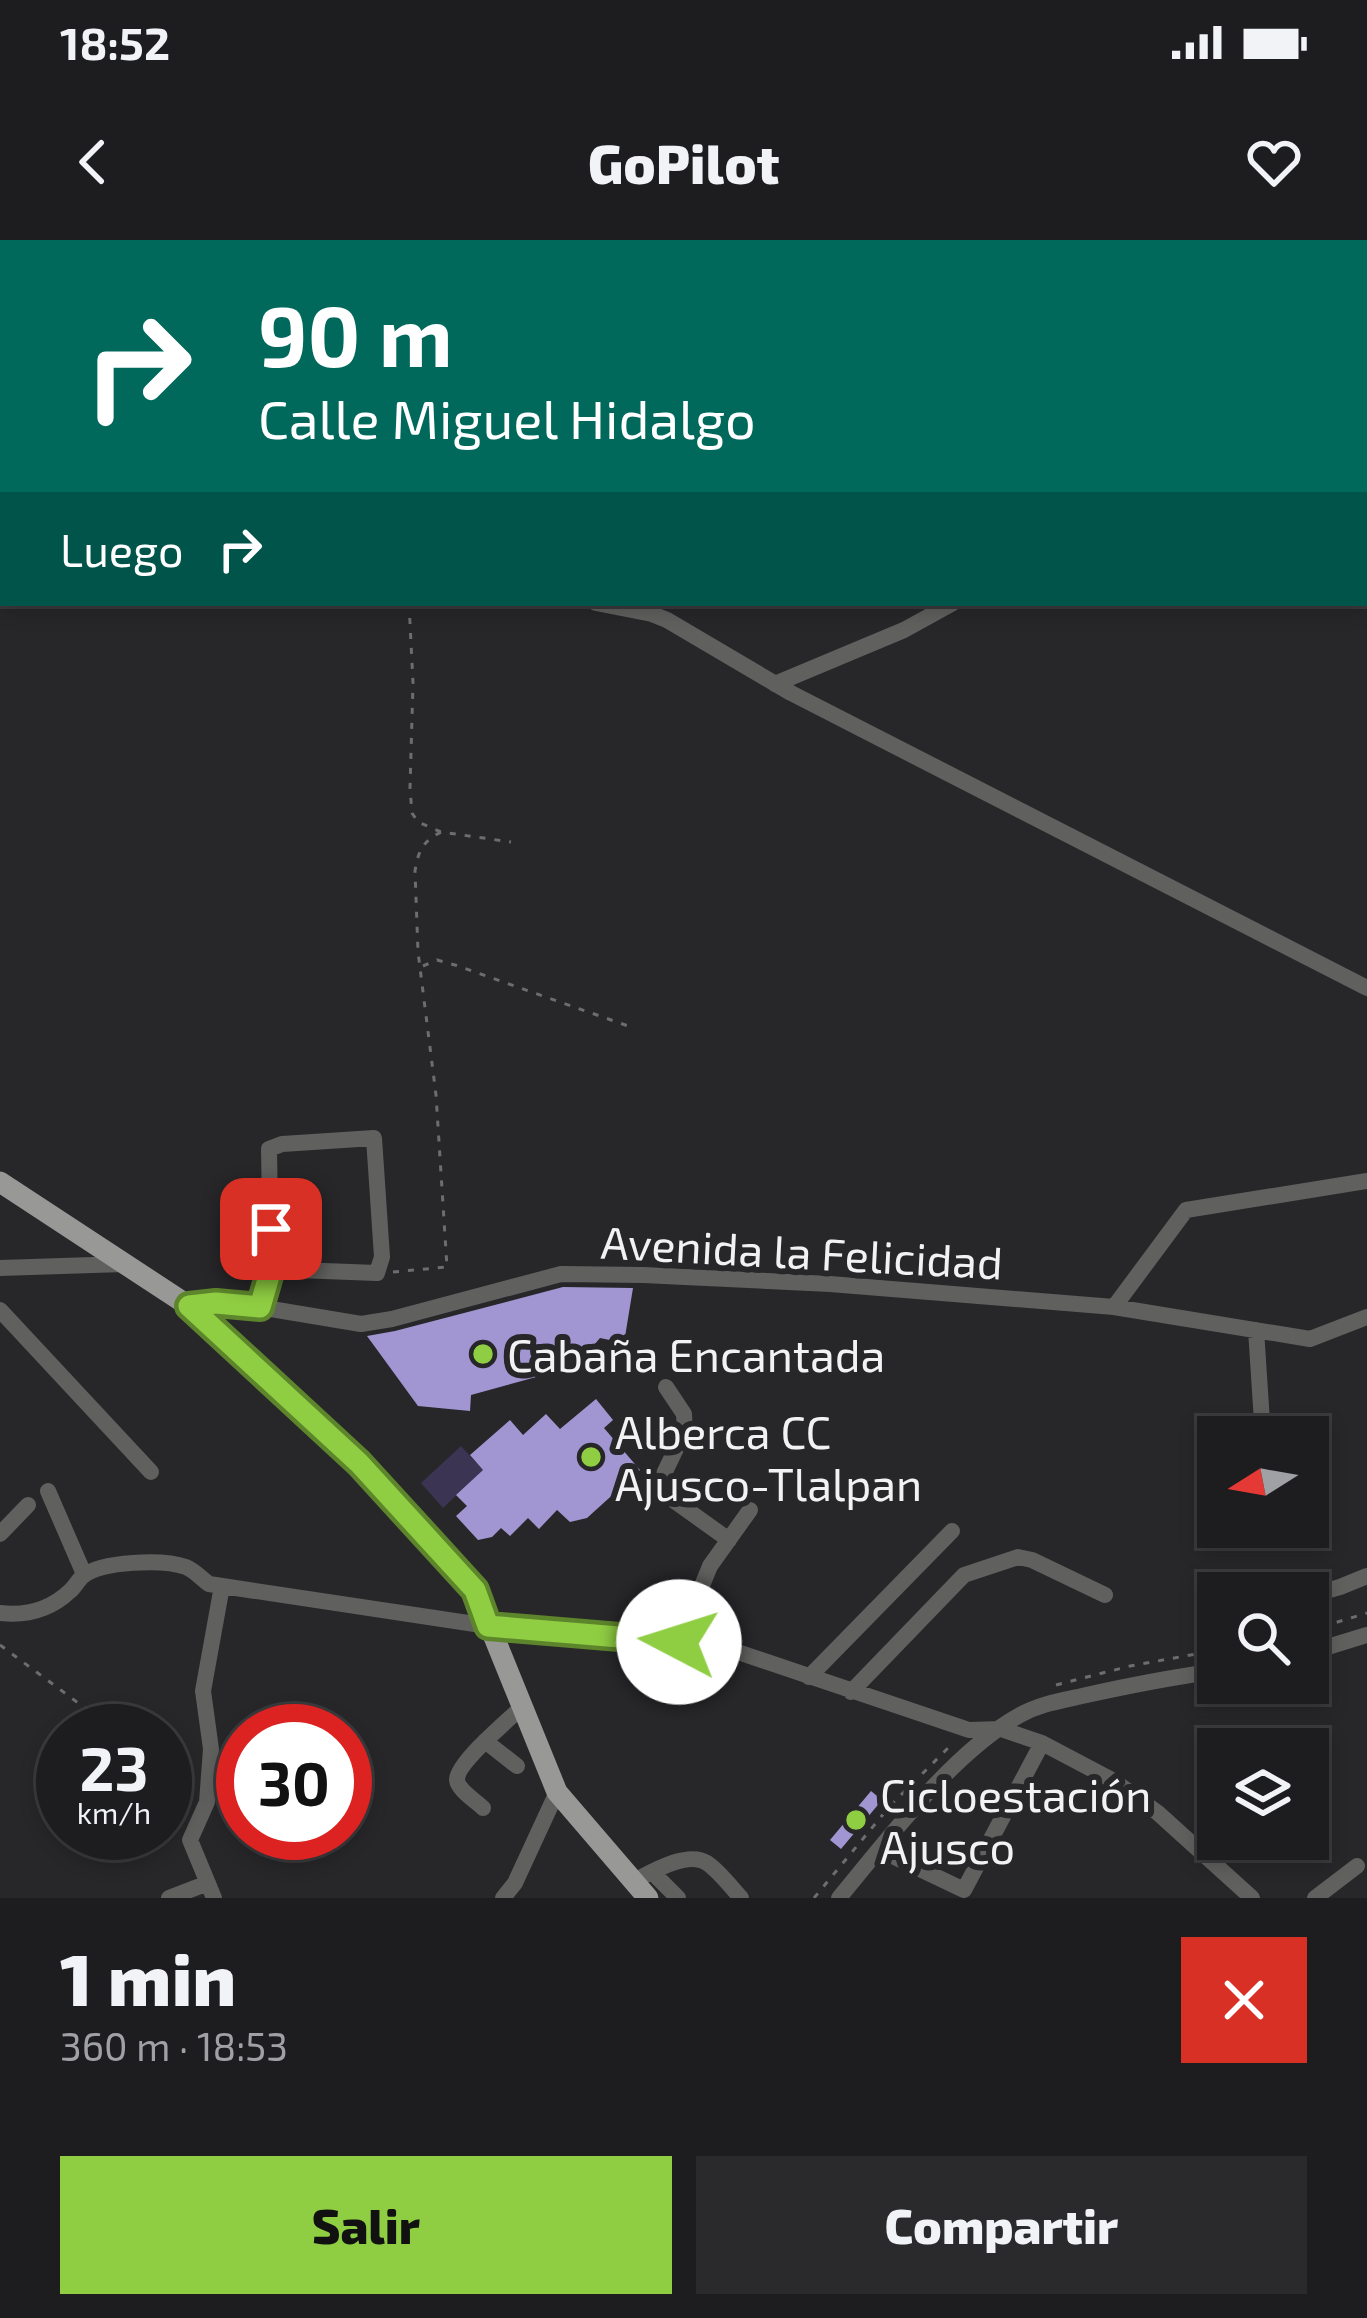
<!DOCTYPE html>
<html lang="es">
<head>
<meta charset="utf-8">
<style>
	:root { --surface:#1d1c1f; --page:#2a292c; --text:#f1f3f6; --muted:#a0a1a4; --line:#3b3a3d; --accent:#8fcd42 }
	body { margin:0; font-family:"Exo 2",sans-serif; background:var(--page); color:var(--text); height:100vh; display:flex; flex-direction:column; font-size:45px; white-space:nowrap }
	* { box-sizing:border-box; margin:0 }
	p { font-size:39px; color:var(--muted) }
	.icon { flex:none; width:66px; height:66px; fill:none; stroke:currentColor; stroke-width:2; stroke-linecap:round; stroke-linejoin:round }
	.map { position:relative; height:1658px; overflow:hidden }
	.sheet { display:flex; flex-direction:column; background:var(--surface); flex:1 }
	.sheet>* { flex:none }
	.guide { position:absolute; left:0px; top:0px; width:1368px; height:366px; box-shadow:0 6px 18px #0003,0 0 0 3px var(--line); background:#00695c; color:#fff; overflow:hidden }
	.needle { width:78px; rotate:259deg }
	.controls { position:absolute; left:1197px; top:1176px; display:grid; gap:24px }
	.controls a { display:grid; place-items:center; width:132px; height:132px; border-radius:0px; background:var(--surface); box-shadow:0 6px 18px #0003,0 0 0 3px var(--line); font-size:60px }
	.speed { position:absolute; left:36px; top:1464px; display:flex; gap:24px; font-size:60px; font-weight:700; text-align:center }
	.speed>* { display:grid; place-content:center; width:156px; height:156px; border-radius:50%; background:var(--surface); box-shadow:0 6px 18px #0003,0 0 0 3px var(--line); line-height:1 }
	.speed small { font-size:30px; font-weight:400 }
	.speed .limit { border:18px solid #d22; background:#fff; color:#111 }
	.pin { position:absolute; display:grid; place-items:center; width:102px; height:102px; color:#fff; margin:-51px; border-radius:24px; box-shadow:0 6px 18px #0006 }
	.me { position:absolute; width:132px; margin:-66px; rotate:275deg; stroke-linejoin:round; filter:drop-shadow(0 0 9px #0008) }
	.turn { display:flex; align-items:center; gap:42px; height:252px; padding:0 60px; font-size:54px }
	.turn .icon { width:156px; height:156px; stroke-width:2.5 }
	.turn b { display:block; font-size:84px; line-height:102px }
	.then { display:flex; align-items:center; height:114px; padding:0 60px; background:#0003; gap:24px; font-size:45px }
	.round { display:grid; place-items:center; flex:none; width:126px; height:126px; border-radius:0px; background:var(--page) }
	.summary { display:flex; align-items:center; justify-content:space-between; height:204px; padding:0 60px }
	h1 { font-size:72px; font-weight:800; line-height:90px }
	.cta { display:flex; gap:24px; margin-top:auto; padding:24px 60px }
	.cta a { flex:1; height:138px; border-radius:0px; background:var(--accent); color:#111; font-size:48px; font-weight:800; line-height:138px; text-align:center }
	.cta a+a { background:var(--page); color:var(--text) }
	.status { display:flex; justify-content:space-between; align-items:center; height:84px; padding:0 60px; background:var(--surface); direction:ltr }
	.status svg { height:33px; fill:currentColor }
	header { display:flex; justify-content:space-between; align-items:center; height:156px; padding:0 60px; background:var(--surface); font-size:54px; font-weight:800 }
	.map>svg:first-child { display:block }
	.green { fill:#3b3453 }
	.building { fill:#a296d2 }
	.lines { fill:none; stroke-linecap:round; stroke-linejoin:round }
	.path { stroke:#6d6c6f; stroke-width:3; stroke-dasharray:6 9; stroke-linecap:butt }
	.minor { stroke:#60605f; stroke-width:16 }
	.major { stroke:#989997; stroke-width:21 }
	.route-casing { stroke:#5d852b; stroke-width:30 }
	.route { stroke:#8fcd42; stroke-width:21 }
	.poi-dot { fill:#8fcd42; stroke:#272629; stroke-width:4.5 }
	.labels { text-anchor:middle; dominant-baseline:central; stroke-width:12; stroke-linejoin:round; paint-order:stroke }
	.street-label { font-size:45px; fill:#f2f1f3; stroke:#272629 }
	.poi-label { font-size:45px; fill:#f2f1f3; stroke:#272629; text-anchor:start }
</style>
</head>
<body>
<div class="status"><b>18:52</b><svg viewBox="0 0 49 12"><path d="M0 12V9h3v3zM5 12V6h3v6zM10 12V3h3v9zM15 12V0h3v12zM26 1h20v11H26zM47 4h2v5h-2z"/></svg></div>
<header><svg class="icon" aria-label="back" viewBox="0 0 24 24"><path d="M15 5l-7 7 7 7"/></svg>GoPilot<svg class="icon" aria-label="heart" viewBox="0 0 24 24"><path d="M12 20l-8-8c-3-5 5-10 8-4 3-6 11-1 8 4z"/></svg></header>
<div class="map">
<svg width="1367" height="1658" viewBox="0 0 1367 1658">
	<rect width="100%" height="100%" fill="#272629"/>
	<!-- green -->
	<path class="green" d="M461,1206L483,1230L443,1268L421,1243Z"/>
	<!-- building -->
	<path class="building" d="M563,1047L633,1048L624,1103L600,1098L576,1126L471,1155L470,1171L418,1166L367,1096L395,1091Z
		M596,1159L613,1180L604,1188L640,1230L587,1278L570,1282L557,1270L539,1289L528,1278L510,1296L501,1288L492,1297L478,1300L456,1276L467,1266L456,1255L483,1230L470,1215L510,1180L523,1195L546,1174L560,1189Z
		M871,1551L882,1560L841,1609L830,1600Z"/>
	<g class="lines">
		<!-- path -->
		<path class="path" d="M1365,223L1367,224
			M409,363L413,443L410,548L412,573L418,582L441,592L511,602
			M423,726L437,720L455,725L631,787
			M393,1032L447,1027L436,855L418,712L415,631C418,611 423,601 441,592
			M1308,1391L1367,1373
			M0,1405L116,1491
			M1056,1445L1130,1426L1218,1410
			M165,1547L182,1582
			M814,1658L890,1566L954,1502"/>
		<!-- minor -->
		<path class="minor" d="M0,70L3,71
			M1365,257H1367
			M596,363L652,374L667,380L791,453L1367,748
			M775,444L904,390L953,363
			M0,1028L124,1024
			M189,1066L216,1063L259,1067L361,1084L392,1079L561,1034L643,1035L830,1044L1114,1067L1310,1099L1367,1077
			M259,1067L271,1029L269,909L282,904L374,898L382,1017L377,1033L271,1029
			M1114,1067L1186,970L1367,941
			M0,1070L151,1232
			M1256,1090L1263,1197
			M666,1147L684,1174L685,1190L659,1244L662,1252L729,1300
			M48,1251L84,1334
			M0,1294L28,1265
			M1308,1356L1340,1347L1367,1336
			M0,1373C26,1376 50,1370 70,1351C75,1347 78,1340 83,1336C102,1321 163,1319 186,1327C194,1330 202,1339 209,1344L488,1386L720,1406L969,1490L1001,1489L1042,1503L1114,1541L1158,1573L1252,1658
			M679,1402L710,1326L750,1270
			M1308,1413L1367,1395
			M809,1437L952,1291
			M851,1452L964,1335L1018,1317L1032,1320L1105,1355
			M485,1501L517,1526
			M483,1568C476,1561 458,1550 457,1540C456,1524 508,1480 521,1468
			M880,1610L964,1650L1042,1503
			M652,1632L678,1658
			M632,1642C650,1633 687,1610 707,1623C719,1631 731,1647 741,1658
			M169,1658L208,1643
			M214,1658L190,1600L207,1562L211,1509L203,1451L222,1346
			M503,1658L515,1643L557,1552
			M839,1658C888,1599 953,1512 1020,1475C1040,1464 1060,1461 1082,1456C1127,1446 1172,1437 1218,1431
			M1315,1658L1357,1626"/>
		<!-- major -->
		<path class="major" d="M0,942L189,1066L359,1223L475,1350L557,1552L648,1658"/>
	</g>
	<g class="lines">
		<defs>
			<path id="route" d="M271,989V1029L260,1067L216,1063L189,1066L359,1223L475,1350L488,1386L679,1402"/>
		</defs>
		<!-- route casing -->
		<use href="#route" class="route-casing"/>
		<!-- route -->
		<use href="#route" class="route"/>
	</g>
	<!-- markers -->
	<g class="poi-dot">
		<circle cx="483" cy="1114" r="12"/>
		<circle cx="591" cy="1217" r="12"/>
		<circle cx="856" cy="1580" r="12"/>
	</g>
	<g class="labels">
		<!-- street labels -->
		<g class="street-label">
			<text transform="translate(802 1011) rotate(3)">Avenida la Felicidad</text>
		</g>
		<!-- poi labels -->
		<g class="poi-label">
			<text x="507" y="1114">Cabaña Encantada</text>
			<text x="615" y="1191">Alberca CC<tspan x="615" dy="52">Ajusco-Tlalpan</tspan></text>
			<text x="880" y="1554">Cicloestación<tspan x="880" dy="52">Ajusco</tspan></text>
		</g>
	</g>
</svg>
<div class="controls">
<a><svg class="needle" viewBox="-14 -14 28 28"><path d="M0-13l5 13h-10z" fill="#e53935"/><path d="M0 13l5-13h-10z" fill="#a0a1a4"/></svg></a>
<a><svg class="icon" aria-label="search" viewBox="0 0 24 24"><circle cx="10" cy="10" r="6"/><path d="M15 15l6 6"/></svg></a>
<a><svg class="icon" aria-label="layers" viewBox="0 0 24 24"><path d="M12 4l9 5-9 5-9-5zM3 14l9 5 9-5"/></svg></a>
</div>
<div class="speed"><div>23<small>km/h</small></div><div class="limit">30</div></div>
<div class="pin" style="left:271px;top:989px;background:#d93025"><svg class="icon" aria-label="arrive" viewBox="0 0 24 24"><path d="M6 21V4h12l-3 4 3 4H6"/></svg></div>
<svg class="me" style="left:679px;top:1402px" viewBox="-20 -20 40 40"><circle r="19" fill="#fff"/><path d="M0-13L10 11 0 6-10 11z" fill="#8fcd42"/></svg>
<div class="guide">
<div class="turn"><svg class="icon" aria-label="right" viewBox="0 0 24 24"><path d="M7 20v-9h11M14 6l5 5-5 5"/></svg><div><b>90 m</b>Calle Miguel Hidalgo</div></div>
<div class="then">Luego<svg class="icon" aria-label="right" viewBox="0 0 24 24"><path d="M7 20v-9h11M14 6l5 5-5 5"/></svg></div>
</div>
</div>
<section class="sheet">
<div class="summary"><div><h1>1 min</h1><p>360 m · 18:53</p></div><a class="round" style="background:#d93025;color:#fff"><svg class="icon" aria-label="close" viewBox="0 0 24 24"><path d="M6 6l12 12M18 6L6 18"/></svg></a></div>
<div class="cta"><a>Salir</a><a>Compartir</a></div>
</section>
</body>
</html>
